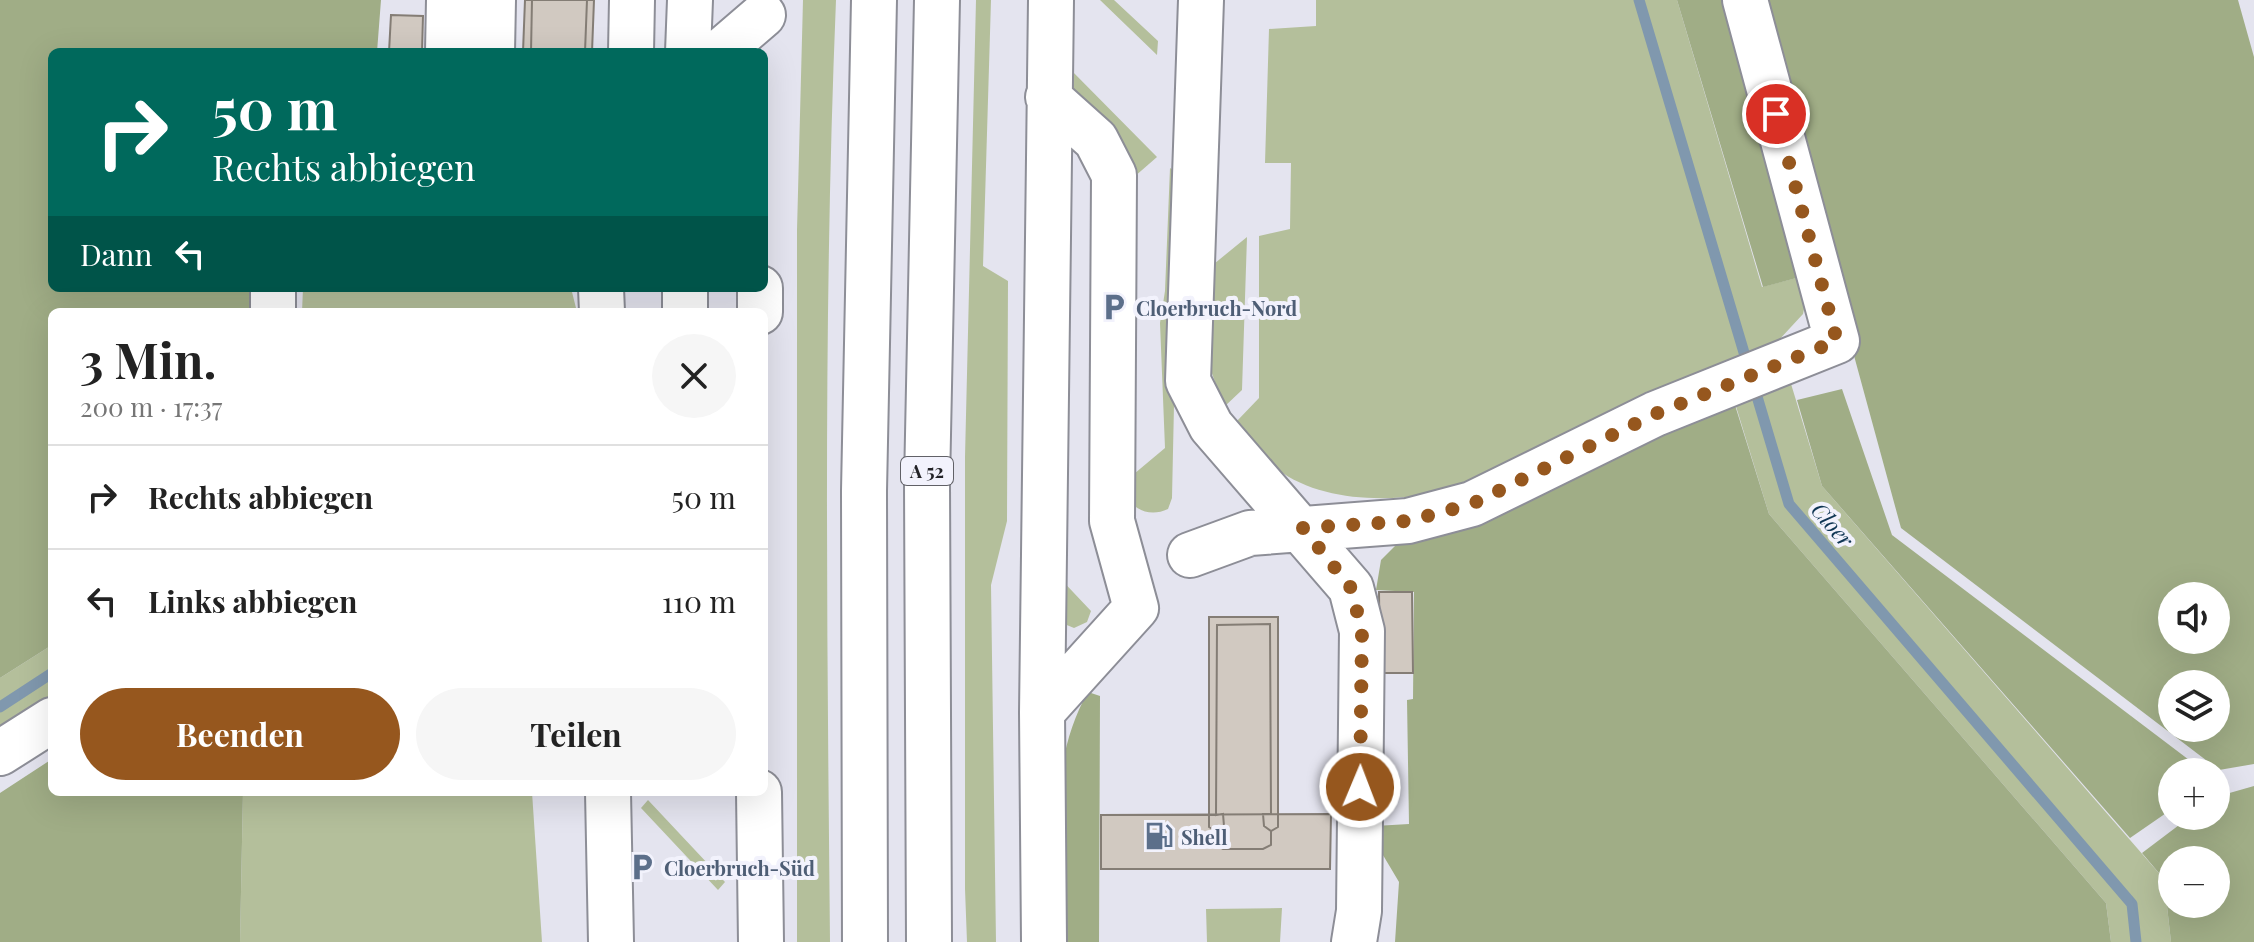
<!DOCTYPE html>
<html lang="de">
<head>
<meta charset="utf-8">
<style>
	:root { --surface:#fff; --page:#f6f6f6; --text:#222; --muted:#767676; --line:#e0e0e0; --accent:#96571e }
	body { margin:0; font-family:"Playfair Display",serif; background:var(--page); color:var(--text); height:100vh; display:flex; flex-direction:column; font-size:30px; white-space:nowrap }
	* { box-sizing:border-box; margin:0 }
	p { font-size:26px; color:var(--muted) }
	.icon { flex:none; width:44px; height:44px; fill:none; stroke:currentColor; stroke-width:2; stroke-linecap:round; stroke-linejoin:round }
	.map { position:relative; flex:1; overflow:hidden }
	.drawer { position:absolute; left:48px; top:308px; width:720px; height:488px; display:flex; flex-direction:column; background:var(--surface); border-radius:12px; box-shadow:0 8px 32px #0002 }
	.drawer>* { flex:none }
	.guide { position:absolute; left:48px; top:48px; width:720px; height:244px; border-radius:12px; box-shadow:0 8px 32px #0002; background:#00695c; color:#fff; overflow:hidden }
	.controls { position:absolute; left:2158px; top:582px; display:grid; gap:16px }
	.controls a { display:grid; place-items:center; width:72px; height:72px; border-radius:50%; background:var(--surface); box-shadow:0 8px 32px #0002; font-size:40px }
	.pin { position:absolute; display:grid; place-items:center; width:68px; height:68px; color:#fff; margin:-34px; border:4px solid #fff; border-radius:50%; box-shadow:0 2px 8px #0007 }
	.me { position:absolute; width:88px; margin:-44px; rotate:1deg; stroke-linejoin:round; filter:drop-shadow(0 0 6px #0008) }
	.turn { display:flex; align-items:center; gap:28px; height:168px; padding:0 32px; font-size:36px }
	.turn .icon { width:104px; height:104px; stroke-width:2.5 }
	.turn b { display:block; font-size:56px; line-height:68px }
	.then { display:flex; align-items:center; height:76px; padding:0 32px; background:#0003; gap:16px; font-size:30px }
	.round { display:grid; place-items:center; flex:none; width:84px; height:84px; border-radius:42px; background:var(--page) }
	.overview { display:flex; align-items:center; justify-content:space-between; height:136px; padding:0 32px }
	h1 { font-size:48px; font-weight:700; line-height:60px }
	.action { display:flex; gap:16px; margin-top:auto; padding:16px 32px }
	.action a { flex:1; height:92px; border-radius:48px; background:var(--accent); color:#fff; font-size:32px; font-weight:700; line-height:92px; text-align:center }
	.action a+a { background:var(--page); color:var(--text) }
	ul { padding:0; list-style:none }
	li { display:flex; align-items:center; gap:24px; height:104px; padding:0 32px; border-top:2px solid var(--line) }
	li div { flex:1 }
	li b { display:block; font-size:30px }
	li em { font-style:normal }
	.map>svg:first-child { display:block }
	.green { fill:#b4bf9b }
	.forest { fill:#a0ad86; fill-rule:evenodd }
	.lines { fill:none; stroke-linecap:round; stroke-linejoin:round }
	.stream { stroke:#8098ae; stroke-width:11 }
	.building { fill:#d1c9c1; stroke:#847d75; stroke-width:2 }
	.minor-casing { stroke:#8d8e97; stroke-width:48 }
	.highway-casing { stroke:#8d8e97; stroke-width:48 }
	.minor { stroke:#fff; stroke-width:44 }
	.highway { stroke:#fff; stroke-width:44 }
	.route { stroke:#96571e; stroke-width:14; stroke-dasharray:0 25.2 }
	.labels { text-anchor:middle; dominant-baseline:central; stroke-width:8; stroke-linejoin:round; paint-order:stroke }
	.shield { fill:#f2f2fc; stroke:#616167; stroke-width:2 }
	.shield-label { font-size:18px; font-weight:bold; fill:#232327 }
	.service-label { font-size:20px; font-weight:bold; fill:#4e5e75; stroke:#f2f2fc; text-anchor:start }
	.water-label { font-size:22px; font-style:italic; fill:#0e3553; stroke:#f2f2fc }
</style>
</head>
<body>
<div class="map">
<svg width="2254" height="942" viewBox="0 0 2254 942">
	<rect width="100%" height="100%" fill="#e4e4ef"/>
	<!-- green -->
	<path class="green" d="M803,0H836C823,314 827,628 830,942H797V230Z
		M976,0H991L983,266L1008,281L1007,521L991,585L996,942H967L965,889V457Z
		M1100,0H1114L1158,41L1157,55Z
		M1316,0H1677L1762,287L1811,274L1803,314L1778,341L1822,486L2164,879L2171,942H2111L2106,903L1769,514L1723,364L1678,381L1464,487C1408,502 1327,507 1277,469C1262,458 1249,437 1236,422L1259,398V236L1290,229L1291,163H1265L1269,29L1316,26Z
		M1068,67L1157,157L1126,184L1068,90Z
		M1170,168L1179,174L1172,498L1168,509C1147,519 1127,507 1122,484L1165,448L1160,323L1165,291Z
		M1247,237L1242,390L1224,407L1209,365V268Z
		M303,288H571L577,312H302Z
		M1056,574L1091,611L1087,622L1074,628L1062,623Z
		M52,645V697L0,730V678Z
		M243,792H532L542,942H240Z
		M648,800L725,882L718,890L641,808Z
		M1282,908L1280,942H1207L1206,909Z"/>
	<!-- forest -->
	<path class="forest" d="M0,0H381L377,52H52V288H263L262,312H52V645L0,678Z
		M1677,0H1736L1811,274L1763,287Z
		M1757,0H2238L2254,57V764L2219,770L1901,528ZM2172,596H2216V640H2172ZM2172,684H2216V728H2172Z
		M1842,389L1892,535L2205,772H2172V809L2130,838L1822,486L1797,400Z
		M1734,402L1769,514L2106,903L2111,942H1395L1399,882L1374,840L1375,826L1409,824L1407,700L1413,699L1414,592L1376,590L1381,560L1401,540Z
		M1088,692L1100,696L1099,942H1060C1059,858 1045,767 1088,692Z
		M52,759V792H243L240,942H0V793Z
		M2254,786V942H2171L2164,879L2142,853L2191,816H2216L2219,796ZM2172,860H2216V904H2172Z"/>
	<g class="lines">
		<!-- stream -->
		<path class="stream" d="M1639,0L1748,366
			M1753,383L1789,504L2132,904L2136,942
			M0,707L52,673"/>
	</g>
	<!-- building -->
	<path class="building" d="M525,0H532L531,52H523Z
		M532,0H587L585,52H531Z
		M587,0H594L592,52H585Z
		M391,15L423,16L422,52H389Z
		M1379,592H1412L1413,673H1380Z
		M1209,617H1278V827L1271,831L1264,826L1263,814H1271L1270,624L1217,625L1216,815L1223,814L1224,826L1216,831L1209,827Z
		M1270,624L1271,814H1263L1264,826L1271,831V845L1263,849H1223L1216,845V831L1224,826L1223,814L1216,815L1217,625Z
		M1331,814L1330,869H1101V815Z"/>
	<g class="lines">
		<defs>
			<path id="minor" d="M1201,0L1188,381L1211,426L1351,588L1362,631L1359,911L1354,942
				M448,52L449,0
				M492,52L493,0
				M631,52L632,0
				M688,52L690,0
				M720,52L763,15
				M601,288L602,312
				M273,312V288
				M685,312V288
				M760,312V288
				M1190,555L1250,533L1408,521L1472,504L1655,414L1837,341L1745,0
				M1042,712L1136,608L1112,521L1114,175L1096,140L1048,97
				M0,753L52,720
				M608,792L611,942
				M759,792L761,942
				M1044,942L1042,712L1051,0"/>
			<path id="highway" d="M865,942L864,491L874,0
				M929,942L927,483L937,0"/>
		</defs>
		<!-- minor casing -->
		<use href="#minor" class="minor-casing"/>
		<!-- highway casing -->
		<use href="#highway" class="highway-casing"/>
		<!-- minor -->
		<use href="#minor" class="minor"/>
		<!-- highway -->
		<use href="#highway" class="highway"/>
	</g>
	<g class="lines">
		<!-- route -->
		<path class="route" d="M1360,787L1362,631L1351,588L1303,528L1408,521L1472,504L1655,414L1837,341L1776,114"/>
	</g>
	<!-- icons -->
	<defs>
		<symbol id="parking-bare" viewBox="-9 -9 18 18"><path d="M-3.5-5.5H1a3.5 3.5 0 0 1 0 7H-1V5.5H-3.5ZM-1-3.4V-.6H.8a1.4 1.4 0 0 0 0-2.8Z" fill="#5c6f8a" stroke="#f2f2fc" stroke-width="2.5" paint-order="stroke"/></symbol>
		<symbol id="fuel-bare" viewBox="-9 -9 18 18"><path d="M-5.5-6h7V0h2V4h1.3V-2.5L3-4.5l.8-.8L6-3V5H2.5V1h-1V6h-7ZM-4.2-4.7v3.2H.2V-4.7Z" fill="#5c6f8a" stroke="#f2f2fc" stroke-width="2.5" paint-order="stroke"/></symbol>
	</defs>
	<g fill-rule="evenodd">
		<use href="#parking-bare" x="1094" y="287" width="40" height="40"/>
		<use href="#fuel-bare" x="1139" y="816" width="40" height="40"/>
		<use href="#parking-bare" x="622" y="847" width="40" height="40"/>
	</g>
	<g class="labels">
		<!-- shield labels -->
		<rect class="shield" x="901" y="457" width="52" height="28" rx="6"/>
		<g class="shield-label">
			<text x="927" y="471">A 52</text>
		</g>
		<!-- service labels -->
		<g class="service-label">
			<text x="1136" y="307">Cloerbruch-Nord</text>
			<text x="1181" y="836">Shell</text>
			<text x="664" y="867">Cloerbruch-Süd</text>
		</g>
		<!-- water labels -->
		<g class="water-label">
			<text transform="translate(1833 524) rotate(49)">Cloer</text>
		</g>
	</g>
</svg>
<div class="controls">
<a><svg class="icon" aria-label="sound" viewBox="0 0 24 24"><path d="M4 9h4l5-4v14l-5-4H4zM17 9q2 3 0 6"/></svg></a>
<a><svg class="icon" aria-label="layers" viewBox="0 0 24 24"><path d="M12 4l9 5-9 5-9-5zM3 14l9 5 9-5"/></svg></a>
<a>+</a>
<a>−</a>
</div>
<div class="pin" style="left:1776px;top:114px;background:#d93025"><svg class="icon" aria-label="arrive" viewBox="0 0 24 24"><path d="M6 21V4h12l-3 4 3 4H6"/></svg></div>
<svg class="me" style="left:1360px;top:787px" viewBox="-20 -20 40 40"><circle r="17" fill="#96571e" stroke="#fff" stroke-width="3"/><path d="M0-11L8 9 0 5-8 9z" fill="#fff"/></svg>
<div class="guide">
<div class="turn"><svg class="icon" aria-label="right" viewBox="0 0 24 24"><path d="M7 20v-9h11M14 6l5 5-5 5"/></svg><div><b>50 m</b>Rechts abbiegen</div></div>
<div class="then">Dann<svg class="icon" aria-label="left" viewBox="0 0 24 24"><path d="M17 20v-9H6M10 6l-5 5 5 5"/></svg></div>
</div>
<section class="drawer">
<div class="overview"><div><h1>3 Min.</h1><p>200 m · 17:37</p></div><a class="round"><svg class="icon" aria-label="close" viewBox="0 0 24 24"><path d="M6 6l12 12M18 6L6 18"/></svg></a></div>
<ul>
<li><svg class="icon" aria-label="right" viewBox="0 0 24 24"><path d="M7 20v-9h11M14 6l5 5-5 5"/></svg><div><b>Rechts abbiegen</b></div><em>50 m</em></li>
<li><svg class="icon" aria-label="left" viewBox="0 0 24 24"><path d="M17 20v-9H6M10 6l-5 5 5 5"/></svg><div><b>Links abbiegen</b></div><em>110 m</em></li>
</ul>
<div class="action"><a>Beenden</a><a>Teilen</a></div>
</section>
</div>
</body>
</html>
